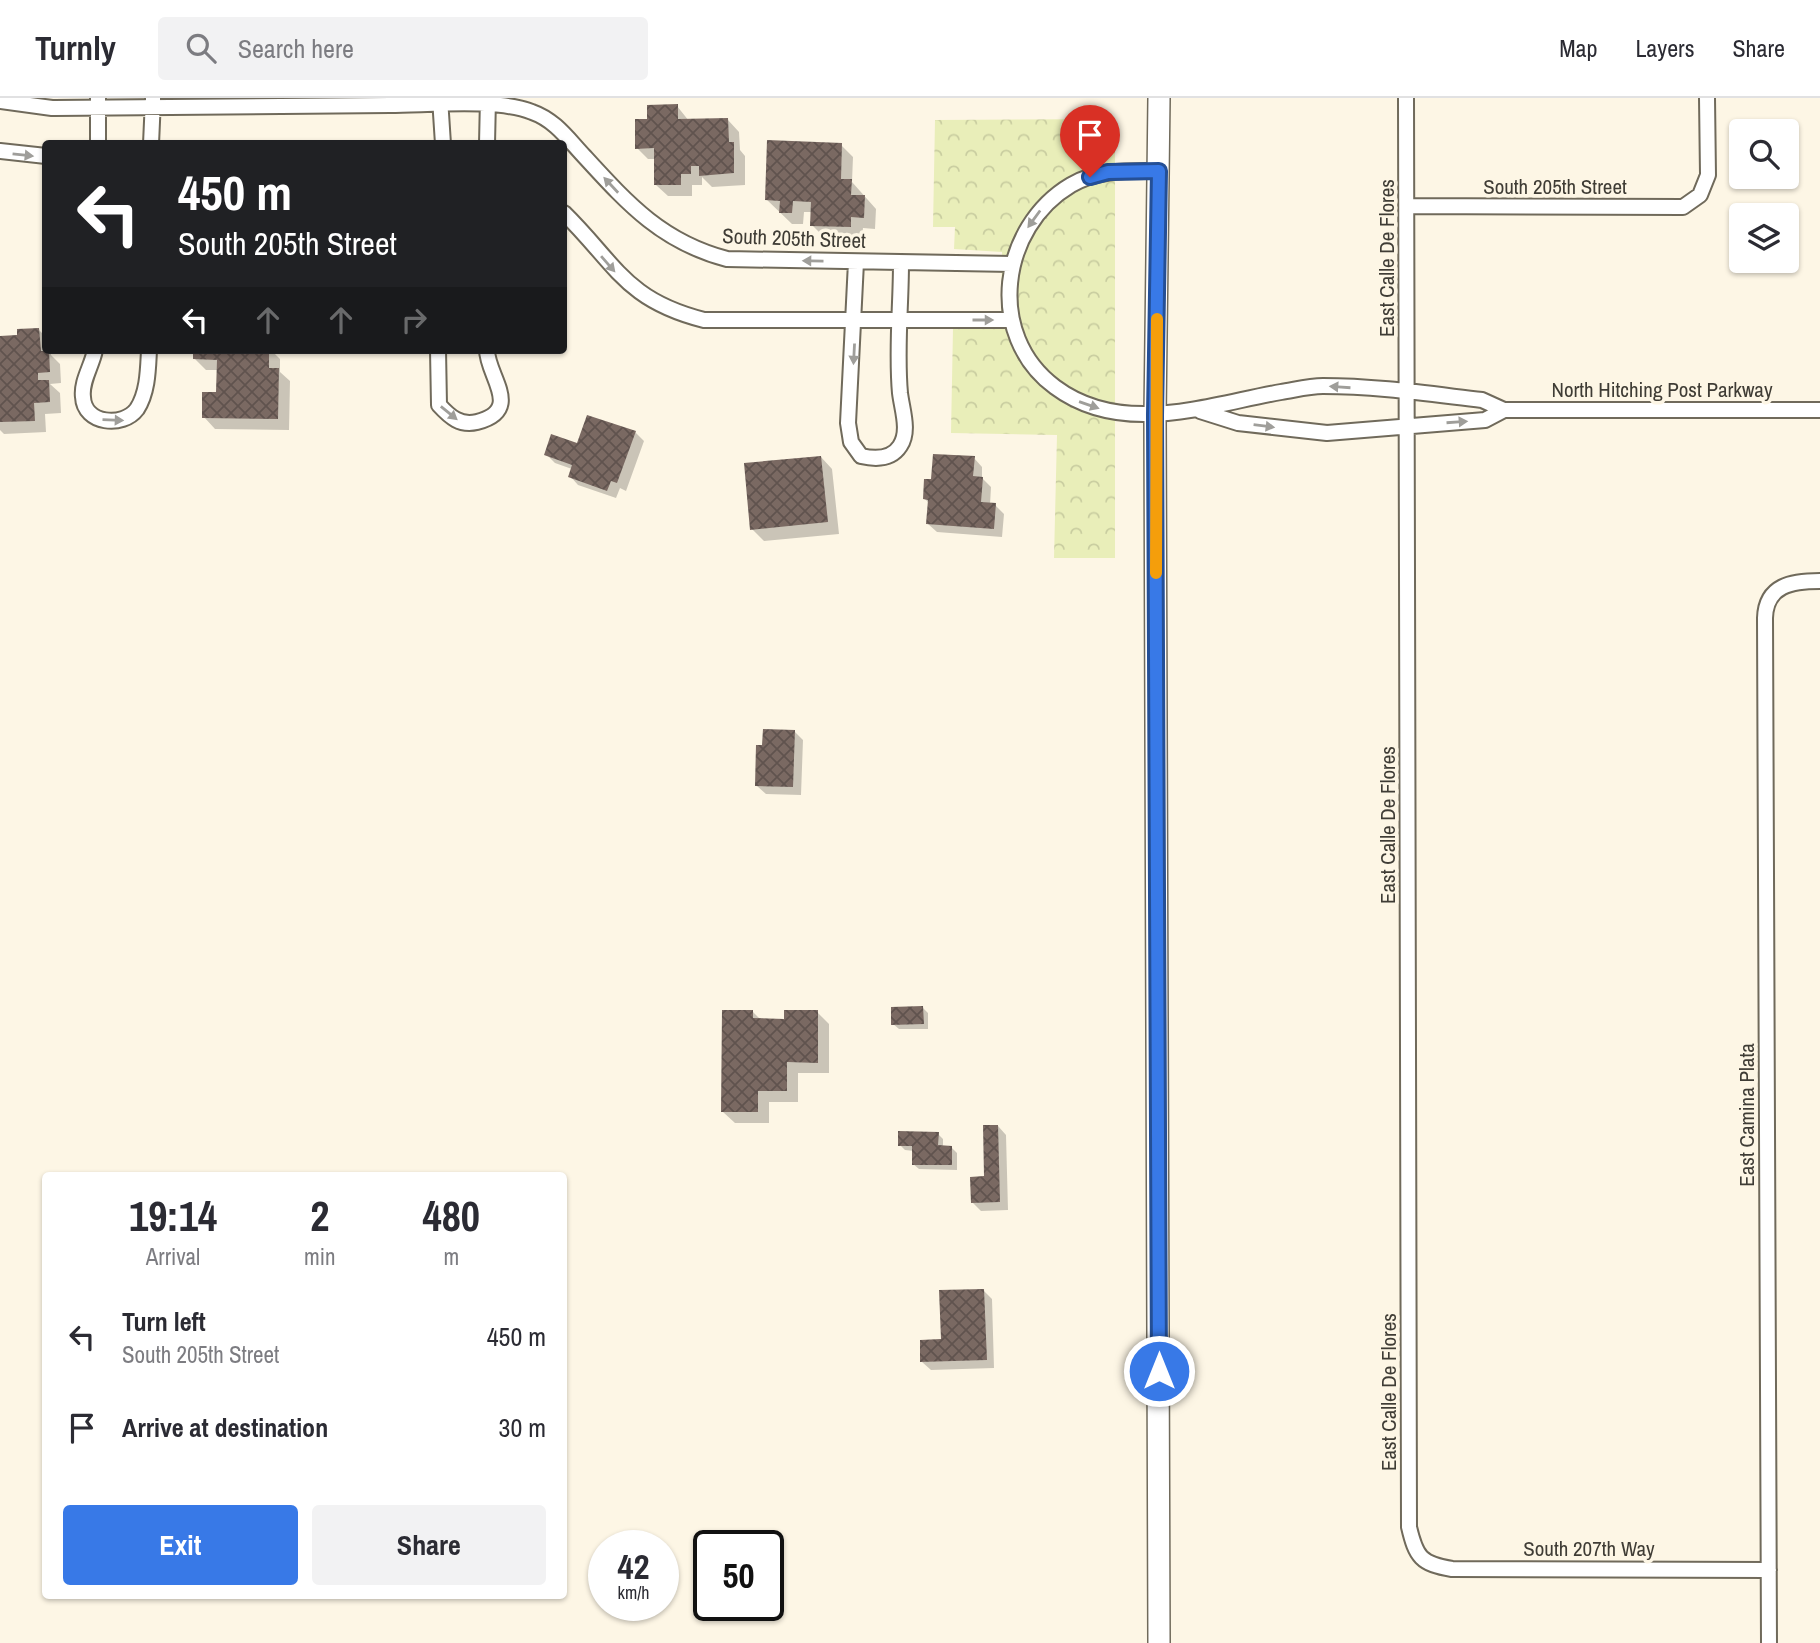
<!DOCTYPE html>
<html lang="en">
<head>
<meta charset="utf-8">
<style>
	:root { --surface:#fff; --page:#f2f2f3; --text:#2b2b33; --muted:#7c7c81; --line:#e1e1e2; --accent:#3879e7 }
	body { margin:0; font-family:"Archivo Narrow",sans-serif; background:var(--page); color:var(--text); height:100vh; display:flex; flex-direction:column; font-size:26px; white-space:nowrap }
	* { box-sizing:border-box; margin:0 }
	p { font-size:23px; color:var(--muted) }
	.icon { flex:none; width:38px; height:38px; fill:none; stroke:currentColor; stroke-width:2; stroke-linecap:round; stroke-linejoin:round }
	.map { position:relative; flex:1; overflow:hidden }
	.sheet { position:absolute; left:42px; top:1074px; width:525px; height:427px; display:flex; flex-direction:column; background:var(--surface); border-radius:7px; box-shadow:0 2px 5px #0004 }
	.sheet>* { flex:none }
	.top-card { position:absolute; left:42px; top:42px; width:525px; height:214px; border-radius:7px; box-shadow:0 2px 5px #0004; background:#202124; color:#fff; overflow:hidden }
	.controls { position:absolute; left:1729px; top:21px; display:grid; gap:14px }
	.controls a { display:grid; place-items:center; width:70px; height:70px; border-radius:7px; background:var(--surface); box-shadow:0 2px 5px #0004; font-size:35px }
	.speed { position:absolute; left:588px; top:1432px; display:flex; gap:14px; font-size:35px; font-weight:700; text-align:center }
	.speed>* { display:grid; place-content:center; width:91px; height:91px; border-radius:50%; background:var(--surface); box-shadow:0 2px 5px #0004; line-height:1 }
	.speed small { font-size:18px; font-weight:400 }
	.speed .limit { border:4px solid #111; border-radius:10px; background:#fff; color:#111 }
	.pin { position:absolute; display:grid; place-items:center; width:60px; height:60px; color:#fff; margin:-72px -30px; border-radius:50% 50% 50% 0; rotate:-45deg; box-shadow:0 0 7px #0007 }
	.pin .icon { rotate:45deg }
	.me { position:absolute; width:77px; margin:-38px; rotate:0deg; stroke-linejoin:round; filter:drop-shadow(0 0 5px #0008) }
	.turn { display:flex; align-items:center; gap:24px; height:147px; padding:0 21px; font-size:32px }
	.turn .icon { width:91px; height:91px; stroke-width:2.5 }
	.turn b { display:block; font-size:49px; line-height:60px }
	.lanes { display:flex; align-items:center; height:66px; padding:0 21px; background:#0003; justify-content:center; gap:35px; direction:ltr }
	.lanes .off { opacity:.35 }
	.eta { display:flex; justify-content:space-evenly; align-items:center; height:119px; text-align:center }
	.eta b { font-size:42px; font-weight:700; line-height:49px }
	.action { display:flex; gap:14px; margin-top:auto; padding:14px 21px }
	.action a { flex:1; height:80px; border-radius:7px; background:var(--accent); color:#fff; font-size:28px; font-weight:700; line-height:80px; text-align:center }
	.action a+a { background:var(--page); color:var(--text) }
	ul { padding:0; list-style:none }
	li { display:flex; align-items:center; gap:21px; height:91px; padding:0 21px }
	li div { flex:1 }
	li b { display:block; font-size:26px }
	li em { font-style:normal }
	header { display:flex; align-items:center; gap:42px; box-sizing:border-box; height:98px; padding:0 35px; background:var(--surface); border-bottom:2px solid var(--line) }
	header strong { font-size:33px }
	nav { display:flex; gap:38px; margin-inline-start:auto; font-size:24px }
	.search { width:490px; height:63px; background:var(--page); display:flex; align-items:center; gap:18px; box-sizing:border-box; padding:0 24px; border-radius:7px; color:var(--muted); font-size:26px }
	.map>svg:first-child { display:block }
	.forest { fill:url(#forest-crowns) }
	.shadow { fill:#0003 }
	.building { fill:url(#building-cross-hatch) }
	.lines { fill:none; stroke-linecap:round; stroke-linejoin:round }
	.street-casing { stroke:#706a5b; stroke-width:18 }
	.secondary-casing { stroke:#706a5b; stroke-width:24 }
	.street { stroke:#fff; stroke-width:14 }
	.secondary { stroke:#fff; stroke-width:21 }
	.oneway { fill:#9f9e9a }
	.route-casing { stroke:#244f96; stroke-width:18 }
	.route { stroke:#3879e7; stroke-width:12 }
	.slow { stroke:#f59e0b; stroke-width:12 }
	.labels { text-anchor:middle; dominant-baseline:central; stroke-width:7; stroke-linejoin:round; paint-order:stroke }
	.street-label { font-size:21px; fill:#3f3c35; stroke:#fdf6e5 }
</style>
</head>
<body>
<header>
<strong>Turnly</strong>
<div class="search"><svg class="icon" aria-label="search" viewBox="0 0 24 24"><circle cx="10" cy="10" r="6"/><path d="M15 15l6 6"/></svg>Search here</div>
<nav><a>Map</a><a>Layers</a><a>Share</a></nav>
</header>
<div class="map">
<svg width="1820" height="1545" viewBox="0 0 1820 1545">
	<defs>
		<pattern id="forest-crowns" width="20" height="18" patternUnits="userSpaceOnUse" patternTransform="scale(1.75)"><rect width="20" height="18" fill="#e9eeb9"/><path d="M2 6a3 3 0 1 1 6 0M12 15a3 3 0 1 1 6 0" fill="none" stroke="#c9cda0"/></pattern>
		<pattern id="building-cross-hatch" width="8" height="8" patternUnits="userSpaceOnUse" patternTransform="scale(1.75)"><rect width="8" height="8" fill="#7a6962"/><path d="M0 0l8 8M0 8l8-8" fill="none" stroke="#60534e"/></pattern>
	</defs>
	<rect width="100%" height="100%" fill="#fdf6e5"/>
	<!-- forest -->
	<path class="forest" d="M1115,21V460H1054L1057,337L951,335L953,230L1001,231L1002,154L954,151L955,129H933L935,22Z"/>
	<!-- shadow -->
	<path class="shadow" d="M677,8L689,23L728,22L739,34L740,52L745,58V87L712,89L702,79V87H692V98H668L656,87V61H648L637,50L649,23Z
		M841,47L853,59L852,84L876,111L875,131L863,130L862,140L824,139L812,127L813,114H804L803,126H792L766,101Z
		M39,232L46,239V252H51V257L60,266L61,285L50,286L60,295L61,315L45,316L46,334L4,336L0,332V258L19,239Z
		M195,252H271L280,261V274L290,283L289,332L215,331L204,319L218,296V272H206L195,261Z
		M635,334L644,343L626,393L620,390L616,400L578,387L570,378L572,371L555,365L546,356Z
		M821,359L832,371L839,436L764,443L752,431Z
		M974,360L982,369V380L991,389L990,407H995L1004,416L1002,439L937,434L928,426L930,406L925,401L933,383Z
		M794,633L803,642L801,697L766,696L757,688Z
		M923,910L928,915V931H899L893,926Z
		M753,914L761,922H786L817,914L829,926V975H798V1004H769V1025H735L723,1014Z
		M998,1028L1006,1037L1008,1112L981,1113L972,1104L985,1080Z
		M938,1036L943,1041V1049H951L957,1055V1072L919,1071L913,1066L914,1053L905,1052L900,1047Z
		M983,1192L992,1201L994,1270L931,1272L922,1264Z"/>
	<!-- building -->
	<path class="building" d="M678,6V21L728,20L729,44H734V75L699,78V68H691V76H681V87H654V50L635,51V21H647V7Z
		M767,42L842,45L841,81H852L851,97H865L864,120L851,119V129L810,128L811,104L793,103L792,115H779L780,103L765,102Z
		M39,230L41,253H49L50,274L38,275V282H49L50,304L34,305L35,323L0,324V238L17,237V231Z
		M193,252H269V270H279L278,321L202,320V294H216L217,262L193,261Z
		M587,317L636,333L617,385L611,383L607,393L568,379L572,367L544,357L551,336L577,345Z
		M933,356L975,358L973,378L983,379L981,404L996,405L994,431L926,426L928,402L923,401L924,381H931Z
		M821,358L828,424L750,432L744,365Z
		M763,631L795,632L793,689L755,688L756,647H762Z
		M923,908L924,926L891,927V909Z
		M722,912H753V920L784,921V912H818V965L787,964V993H758V1014H721Z
		M983,1027H998L1000,1104L971,1105L970,1079L984,1078Z
		M898,1033L939,1034L938,1047L952,1048V1067H912V1048H898Z
		M984,1191L987,1262L920,1264V1242L941,1241L939,1192Z"/>
	<g class="lines">
		<defs>
			<path id="street" d="M440,0L443,46
				M1406,0L1409,1429C1416,1459 1421,1466 1452,1471L1769,1472
				M0,3L52,10C165,9 278,7 390,7C429,7 497,0 532,14C555,22 568,41 584,58C628,106 662,144 727,161L1012,166
				M98,46V1
				M151,46L153,1
				M487,46L488,0
				M0,53L46,58
				M1159,73C1129,73 1098,71 1071,87C1000,129 985,237 1055,289C1122,339 1207,307 1281,294C1294,292 1309,288 1323,288C1376,288 1430,296 1482,302L1504,312H1820
				M1407,108L1683,109L1700,97L1708,77L1707,0
				M564,115C616,166 625,202 704,222H1012
				M856,164L848,325L851,344L861,358C874,361 891,362 900,348C910,333 902,312 900,295C896,252 901,208 901,165
				M95,252C92,268 81,283 83,299C84,326 123,330 137,311C148,294 148,271 149,252
				M438,252L439,307C450,319 460,328 477,324C524,312 487,278 487,252
				M1200,313L1238,325L1327,335L1485,322L1504,312
				M1769,1545L1765,520C1766,487 1792,483 1820,483"/>
			<path id="secondary" d="M1159,1545L1155,317L1159,0"/>
		</defs>
		<!-- street casing -->
		<use href="#street" class="street-casing"/>
		<!-- secondary casing -->
		<use href="#secondary" class="secondary-casing"/>
		<!-- street -->
		<use href="#street" class="street"/>
		<!-- secondary -->
		<use href="#secondary" class="secondary"/>
	</g>
	<!-- one-way arrows -->
	<defs><path id="oneway-solid" d="M-6-.8H1V-3.2L6.5 0L1 3.2V.8H-6Z" transform="scale(1.75)"/></defs>
	<g class="oneway">
		<use href="#oneway-solid" transform="translate(23 57) rotate(6)"/>
		<use href="#oneway-solid" transform="translate(611 87) rotate(-133)"/>
		<use href="#oneway-solid" transform="translate(1034 121) rotate(126)"/>
		<use href="#oneway-solid" transform="translate(813 163) rotate(-179)"/>
		<use href="#oneway-solid" transform="translate(608 166) rotate(49)"/>
		<use href="#oneway-solid" transform="translate(983 222)"/>
		<use href="#oneway-solid" transform="translate(854 256) rotate(93)"/>
		<use href="#oneway-solid" transform="translate(1340 289) rotate(-176)"/>
		<use href="#oneway-solid" transform="translate(1089 307) rotate(19)"/>
		<use href="#oneway-solid" transform="translate(449 315) rotate(39)"/>
		<use href="#oneway-solid" transform="translate(113 322) rotate(2)"/>
		<use href="#oneway-solid" transform="translate(1457 324) rotate(-4)"/>
		<use href="#oneway-solid" transform="translate(1264 328) rotate(7)"/>
	</g>
	<g class="lines">
		<defs>
			<path id="route" d="M1090,79L1108,74L1159,73L1155,317L1159,1273"/>
		</defs>
		<!-- route casing -->
		<use href="#route" class="route-casing"/>
		<!-- route -->
		<use href="#route" class="route"/>
		<!-- slow -->
		<path class="slow" d="M1156,475L1157,221"/>
	</g>
	<g class="labels">
		<!-- street labels -->
		<g class="street-label">
			<text x="1555" y="88">South 205th Street</text>
			<text transform="translate(794 140) rotate(2)">South 205th Street</text>
			<text transform="translate(1386 160) rotate(-90)">East Calle De Flores</text>
			<text x="1662" y="291">North Hitching Post Parkway</text>
			<text transform="translate(1387 727) rotate(-90)">East Calle De Flores</text>
			<text transform="translate(1746 1017) rotate(-90)">East Camina Plata</text>
			<text transform="translate(1388 1294) rotate(-90)">East Calle De Flores</text>
			<text x="1589" y="1450">South 207th Way</text>
		</g>
	</g>
</svg>
<div class="controls">
<a><svg class="icon" aria-label="search" viewBox="0 0 24 24"><circle cx="10" cy="10" r="6"/><path d="M15 15l6 6"/></svg></a>
<a><svg class="icon" aria-label="layers" viewBox="0 0 24 24"><path d="M12 4l9 5-9 5-9-5zM3 14l9 5 9-5"/></svg></a>
</div>
<div class="speed"><div>42<small>km/h</small></div><div class="limit">50</div></div>
<div class="pin" style="left:1090px;top:79px;background:#d93025"><svg class="icon" aria-label="arrive" viewBox="0 0 24 24"><path d="M6 21V4h12l-3 4 3 4H6"/></svg></div>
<svg class="me" style="left:1159px;top:1273px" viewBox="-20 -20 40 40"><circle r="17" fill="#3879e7" stroke="#fff" stroke-width="3"/><path d="M0-11L8 9 0 5-8 9z" fill="#fff"/></svg>
<div class="top-card">
<div class="turn"><svg class="icon" aria-label="left" viewBox="0 0 24 24"><path d="M17 20v-9H6M10 6l-5 5 5 5"/></svg><div><b>450 m</b>South 205th Street</div></div>
<div class="lanes"><svg class="icon" aria-label="left" viewBox="0 0 24 24"><path d="M17 20v-9H6M10 6l-5 5 5 5"/></svg><svg class="icon off" aria-label="ahead" viewBox="0 0 24 24"><path d="M12 20V5M6 11l6-6 6 6"/></svg><svg class="icon off" aria-label="ahead" viewBox="0 0 24 24"><path d="M12 20V5M6 11l6-6 6 6"/></svg><svg class="icon off" aria-label="right" viewBox="0 0 24 24"><path d="M7 20v-9h11M14 6l5 5-5 5"/></svg></div>
</div>
<section class="sheet">
<div class="eta">
<div><b>19:14</b><p>Arrival</p></div>
<div><b>2</b><p>min</p></div>
<div><b>480</b><p>m</p></div>
</div>
<ul>
<li><svg class="icon" aria-label="left" viewBox="0 0 24 24"><path d="M17 20v-9H6M10 6l-5 5 5 5"/></svg><div><b>Turn left</b><p>South 205th Street</p></div><em>450 m</em></li>
<li><svg class="icon" aria-label="arrive" viewBox="0 0 24 24"><path d="M6 21V4h12l-3 4 3 4H6"/></svg><div><b>Arrive at destination</b></div><em>30 m</em></li>
</ul>
<div class="action"><a>Exit</a><a>Share</a></div>
</section>
</div>
</body>
</html>
